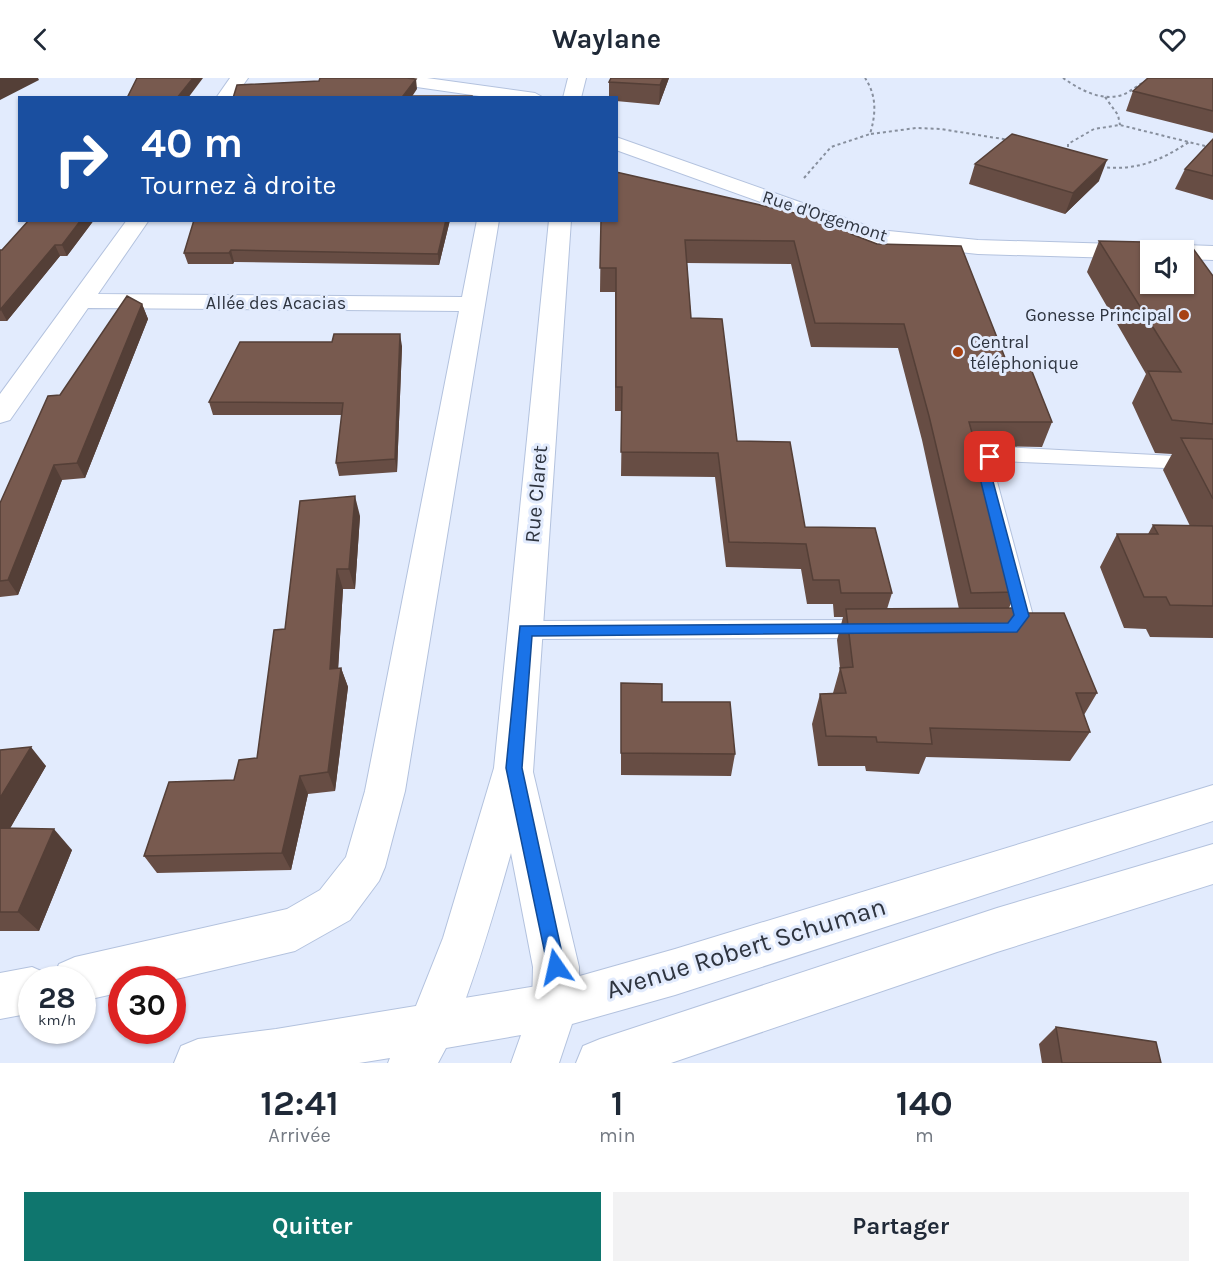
<!DOCTYPE html>
<html lang="fr">
<head>
<meta charset="utf-8">
<style>
	:root { --surface:#fff; --page:#f2f2f3; --text:#1f2937; --muted:#747a83; --accent:#0f766e }
	body { margin:0; font-family:Karla,sans-serif; background:var(--page); color:var(--text); height:100vh; display:flex; flex-direction:column; font-size:22px; white-space:nowrap }
	* { box-sizing:border-box; margin:0 }
	p { font-size:20px; color:var(--muted) }
	.icon { flex:none; width:33px; height:33px; fill:none; stroke:currentColor; stroke-width:2; stroke-linecap:round; stroke-linejoin:round }
	.map { position:relative; height:985px; overflow:hidden }
	.panel { display:flex; flex-direction:column; background:var(--surface); flex:1 }
	.panel>* { flex:none }
	.banner { position:absolute; left:18px; top:18px; width:600px; height:126px; border-radius:0px; box-shadow:0 2px 4px #0004; background:#1a4fa0; color:#fff; overflow:hidden }
	.controls { position:absolute; left:1140px; top:162px; display:grid; gap:12px }
	.controls a { display:grid; place-items:center; width:54px; height:54px; border-radius:0px; background:var(--surface); box-shadow:0 2px 4px #0004; font-size:30px }
	.speed { position:absolute; left:18px; top:888px; display:flex; gap:12px; font-size:30px; font-weight:700; text-align:center }
	.speed>* { display:grid; place-content:center; width:78px; height:78px; border-radius:50%; background:var(--surface); box-shadow:0 2px 4px #0004; line-height:1 }
	.speed small { font-size:15px; font-weight:400 }
	.speed .limit { border:9px solid #d22; background:#fff; color:#111 }
	.pin { position:absolute; display:grid; place-items:center; width:51px; height:51px; color:#fff; margin:-26px; border-radius:12px; box-shadow:0 3px 9px #0006 }
	.me { position:absolute; width:66px; margin:-33px; rotate:349deg; stroke-linejoin:round; filter:drop-shadow(0 0 4px #0008) }
	.turn { display:flex; align-items:center; gap:21px; height:126px; padding:0 24px; font-size:27px }
	.turn .icon { width:78px; height:78px; stroke-width:2.5 }
	.turn b { display:block; font-size:42px; line-height:51px }
	.eta { display:flex; justify-content:space-evenly; align-items:center; height:102px; text-align:center }
	.eta b { font-size:36px; font-weight:700; line-height:42px }
	.action { display:flex; gap:12px; margin-top:auto; padding:12px 24px }
	.action a { flex:1; height:69px; border-radius:0px; background:var(--accent); color:#fff; font-size:24px; font-weight:700; line-height:69px; text-align:center }
	.action a+a { background:var(--page); color:var(--text) }
	header { display:flex; justify-content:space-between; align-items:center; height:78px; padding:0 24px; background:var(--surface); font-size:27px; font-weight:700 }
	.map>svg:first-child { display:block }
	.lines { fill:none; stroke-linecap:round; stroke-linejoin:round }
	.service-casing { stroke:#b3c2de; stroke-width:2 }
	.minor-casing { stroke:#b3c2de; stroke-width:2 }
	.secondary-casing { stroke:#b3c2de; stroke-width:2 }
	.path { stroke:#878f9d; stroke-width:2; stroke-dasharray:3 3; stroke-linecap:butt }
	.service { fill:#fff; fill-rule:evenodd }
	.minor { fill:#fff; fill-rule:evenodd }
	.secondary { fill:#fff; fill-rule:evenodd }
	.wall { fill:#674d44; fill-rule:evenodd }
	.shaded-wall { fill:#543f37 }
	.building { fill:#785a4f; stroke:#543f37; stroke-width:1.5; fill-rule:evenodd }
	.route { fill:#1a73e8; stroke:#114b97; stroke-width:1.5 }
	.poi-dot { fill:#a74214; stroke:#e2ebfd; stroke-width:2 }
	.labels { text-anchor:middle; dominant-baseline:central; stroke-width:6; stroke-linejoin:round; paint-order:stroke }
	.far-street-label { font-size:18px; fill:#2e343f; stroke:#e2ebfd }
	.far-poi-label { font-size:18px; fill:#2e343f; stroke:#e2ebfd; text-anchor:end }
	.street-label { font-size:21px; fill:#2e343f; stroke:#e2ebfd }
	.near-street-label { font-size:26px; fill:#2e343f; stroke:#e2ebfd }
</style>
</head>
<body>
<header><svg class="icon" aria-label="back" viewBox="0 0 24 24"><path d="M15 5l-7 7 7 7"/></svg>Waylane<svg class="icon" aria-label="heart" viewBox="0 0 24 24"><path d="M12 20l-8-8c-3-5 5-10 8-4 3-6 11-1 8 4z"/></svg></header>
<div class="map">
<svg width="1213" height="985" viewBox="0 0 1213 985">
	<rect width="100%" height="100%" fill="#e2ebfd"/>
	<g class="lines">
		<defs>
			<path id="service" d="M1003,369L1213,380V392L998,383L995,396L1033,538C1026,550 1015,561 1001,556L998,550L1010,536L975,396L983,375Z
				M870,542L878,545L881,551L878,557L870,560L525,561L517,558L514,552L517,546L525,543Z"/>
			<path id="minor" d="M230,0H248L234,20H216Z
				M380,0H427L535,15L544,20H493L389,5Z
				M568,0H586L581,20H563Z
				M616,59L879,152L978,162L1150,167L1160,172H1150V181L978,176L875,165L616,72Z
				M127,142H149L98,216L462,219L477,142H499L405,713L385,789L379,803L350,842L295,873L172,902H122V914L82,923V902H52L59,886L75,879L287,831L320,812L346,779L365,713L459,233L88,230L10,342L0,345V316Z
				M549,142H571L533,694L579,889L578,928L572,945L555,951L538,945L532,928L533,889L511,775C493,839 474,903 449,965L432,972L415,965L408,948L443,860L494,690Z
				M1184,167L1213,168V182L1184,181V172H1174Z
				M32,889L48,896L51,902H32V935L0,941V895Z"/>
			<path id="secondary" d="M1213,707V743L675,917L572,946L559,985H511L521,957L446,970L438,985H388L390,980L359,985H174L181,968L198,961L276,951L555,905L675,871Z
				M1213,766V806L997,874L671,985H576L583,968L600,961L997,830Z"/>
		</defs>
		<!-- service casing -->
		<use href="#service" class="service-casing"/>
		<!-- minor casing -->
		<use href="#minor" class="minor-casing"/>
		<!-- secondary casing -->
		<use href="#secondary" class="secondary-casing"/>
		<!-- path -->
		<path class="path" d="M1063,0C1079,11 1101,24 1122,17C1131,14 1138,6 1147,3
			M1105,19L1118,37L1120,47
			M871,56L916,50L941,51L1009,62
			M1068,75V66L1094,51L1120,47L1213,70
			M1101,89C1136,93 1160,83 1189,64
			M804,100L831,69L870,56C876,36 877,18 865,0"/>
		<!-- service -->
		<use href="#service" class="service"/>
		<!-- minor -->
		<use href="#minor" class="minor"/>
		<!-- secondary -->
		<use href="#secondary" class="secondary"/>
	</g>
	<!-- wall -->
	<path class="wall" d="M611,0H669L659,27L616,23V20H609V4Z
		M1213,0V55L1126,33L1133,13Z
		M1213,61V122L1175,111L1185,91Z
		M975,86L1099,103L1065,136L969,106Z
		M29,142H94L67,178H60L7,243H0V172H2Z
		M450,142L439,187L234,184L233,186H188L184,175Z
		M601,142L851,156L1009,290L1052,344L1042,369L976,368L1016,514L1009,530L1027,535L1097,615L1084,637L1090,654L1070,683L926,679L919,696L866,693L865,688H818L812,646L820,616L833,615L840,590L837,562L843,539H834L833,526H807L801,491L726,489L715,399L621,398L622,333H615V214H600ZM687,185L791,186L811,269L898,270L922,362L959,531H887L892,515L805,449L737,363L691,240Z
		M1099,163L1213,198V560L1150,559L1146,551L1124,550L1100,489L1117,456H1148L1153,447L1190,448L1163,392L1172,376L1155,375L1132,325L1146,296L1087,194Z
		M142,226L148,241L85,400L62,402L18,517L0,519V425L60,317Z
		M402,268L397,394L339,398L336,385L342,337H213L209,324Z
		M360,438L355,511H343L338,590H341L348,609L335,713L308,716L291,792L157,795L144,778L234,702L257,680L285,551Z
		M621,605L662,624L735,676L731,698L621,697Z
		M0,672L46,688L10,750L72,772L39,853H0Z
		M1056,949L1161,985H1042L1039,966Z"/>
	<!-- shaded-wall -->
	<path class="shaded-wall" d="M0,0H38L39,2L0,22Z
		M193,0H203L188,20H177Z
		M663,0H669L659,27L660,7Z
		M416,1L417,11L411,20L403,18Z
		M1107,82L1099,103L1065,136L1073,115Z
		M81,142H94L67,178L62,167Z
		M446,142H450L439,187L438,176Z
		M55,167L60,178L7,243L1,232Z
		M231,172L234,184L233,186L229,175Z
		M142,226L148,241L85,400L77,385Z
		M400,256L402,268L397,394L395,381Z
		M54,387L62,402L18,517L8,502Z
		M355,418L360,438L355,511L349,491Z
		M337,491L343,511L337,610L330,591Z
		M341,590L348,609L335,713L328,694Z
		M31,669L46,688L0,768V720Z
		M300,698L308,716L291,792L282,775Z
		M54,751L72,772L39,853L18,834Z"/>
	<!-- building -->
	<path class="building" d="M137,0H193L177,20H127Z
		M320,0H406L416,1L403,18H472V20H233L237,7L319,3Z
		M611,0H663L660,7L609,4Z
		M1148,0H1213V33L1133,13Z
		M1012,56L1107,82L1073,115L975,86Z
		M1213,61V98L1185,91Z
		M616,94L852,148L851,156L877,166L961,168L1009,290L1031,291L1052,344H969L1016,514L971,515L929,338L904,246L815,245L794,163L685,162L691,240L722,241L737,363L790,364L805,449L875,450L892,515H841L839,502H813L806,466L729,464L718,375L621,374L622,309H616V190H600L601,142H616Z
		M29,142H81L62,167H55L0,232V172H2Z
		M194,142H446L438,176L231,172L229,175H184Z
		M1099,163L1189,165L1213,198V346L1172,342L1148,293L1181,294ZM1150,172H1184V206H1150Z
		M127,218L142,226L77,385L54,387L8,502L0,503V425L48,318L60,317Z
		M334,256H400L395,381L336,385L343,325L209,324L240,264H332Z
		M1181,360L1213,361V421Z
		M355,418L349,491H337L330,591L341,590L328,694L300,698L282,775L144,778L169,704L234,702L239,682L257,680L274,552L285,551L300,423Z
		M1153,447L1213,448V528L1170,527L1166,519H1144L1117,456H1158Z
		M1026,530L1027,535H1064L1097,615H1076L1090,654L930,650L932,666L877,664L876,659L826,658L820,616L846,615L840,590L853,589L846,531Z
		M621,605L662,606V624H730L735,676L621,675Z
		M31,669L0,720V672Z
		M0,750L54,751L18,834H0Z
		M1056,949L1156,964L1161,985H1062Z"/>
	<!-- route -->
	<path class="route" d="M990,375L996,379L991,396L1029,538L1017,554L532,558L522,690L565,889L563,895L556,898L549,895L506,690L520,548L1008,545L1014,537L979,396L984,379Z"/>
	<!-- markers -->
	<g class="poi-dot">
		<circle cx="1184" cy="237" r="6"/>
		<circle cx="958" cy="274" r="6"/>
	</g>
	<g class="labels">
		<!-- far-street labels -->
		<g class="far-street-label">
			<text transform="translate(825 138) rotate(18)">Rue d'Orgemont</text>
			<text x="276" y="225">Allée des Acacias</text>
		</g>
		<!-- far-poi labels -->
		<g class="far-poi-label">
			<text x="1172" y="237">Gonesse Principal</text>
			<text x="970" y="264" text-anchor="start">Central<tspan x="970" dy="21">téléphonique</tspan></text>
		</g>
		<!-- street labels -->
		<g class="street-label">
			<text transform="translate(536 416) rotate(-85)">Rue Claret</text>
		</g>
		<!-- near-street labels -->
		<g class="near-street-label">
			<text transform="translate(746 870) rotate(-17)">Avenue Robert Schuman</text>
		</g>
	</g>
</svg>
<div class="controls">
<a><svg class="icon" aria-label="sound" viewBox="0 0 24 24"><path d="M4 9h4l5-4v14l-5-4H4zM17 9q2 3 0 6"/></svg></a>
</div>
<div class="speed"><div>28<small>km/h</small></div><div class="limit">30</div></div>
<div class="pin" style="left:990px;top:379px;background:#d93025"><svg class="icon" aria-label="arrive" viewBox="0 0 24 24"><path d="M6 21V4h12l-3 4 3 4H6"/></svg></div>
<svg class="me" style="left:556px;top:889px" viewBox="-20 -20 40 40"><path d="M0-17L14 15 0 8-14 15z" fill="#1a73e8" stroke="#fff" stroke-width="4"/></svg>
<div class="banner">
<div class="turn"><svg class="icon" aria-label="right" viewBox="0 0 24 24"><path d="M7 20v-9h11M14 6l5 5-5 5"/></svg><div><b>40 m</b>Tournez à droite</div></div>
</div>
</div>
<section class="panel">
<div class="eta">
<div><b>12:41</b><p>Arrivée</p></div>
<div><b>1</b><p>min</p></div>
<div><b>140</b><p>m</p></div>
</div>
<div class="action"><a>Quitter</a><a>Partager</a></div>
</section>
</body>
</html>
